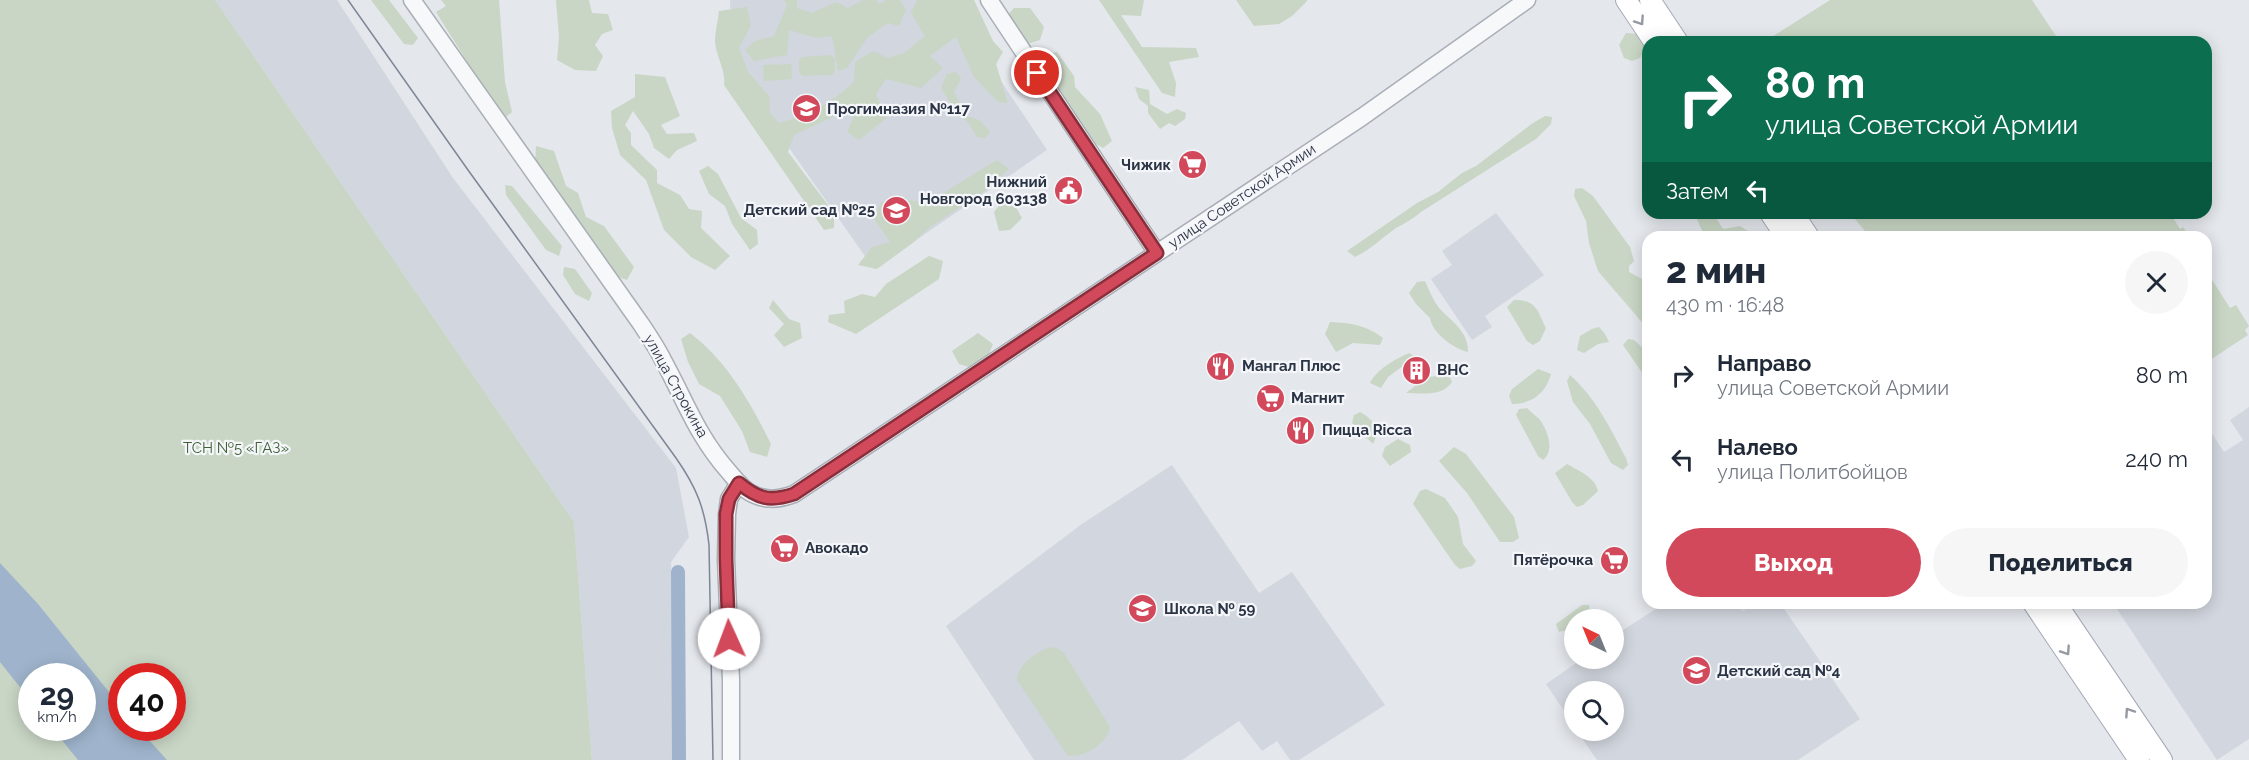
<!DOCTYPE html>
<html lang="ru">
<head>
<meta charset="utf-8">
<style>
	:root { --surface:#fff; --page:#f6f6f7; --text:#1f2937; --muted:#747a83; --accent:#d1495b }
	body { margin:0; font-family:Raleway,sans-serif; background:var(--page); color:var(--text); height:100vh; display:flex; flex-direction:column; font-size:22px; white-space:nowrap }
	* { box-sizing:border-box; margin:0 }
	p { font-size:20px; color:var(--muted) }
	.icon { flex:none; width:33px; height:33px; fill:none; stroke:currentColor; stroke-width:2; stroke-linecap:round; stroke-linejoin:round }
	.map { position:relative; flex:1; overflow:hidden }
	.panel { position:absolute; left:1642px; top:231px; width:570px; height:378px; display:flex; flex-direction:column; background:var(--surface); border-radius:18px; box-shadow:0 3px 15px #0003 }
	.panel>* { flex:none }
	.hud { position:absolute; left:1642px; top:36px; width:570px; height:183px; border-radius:18px; box-shadow:0 3px 15px #0003; background:#0b6e4f; color:#fff; overflow:hidden }
	.needle { width:39px; rotate:317deg }
	.controls { position:absolute; left:1564px; top:609px; display:grid; gap:12px }
	.controls a { display:grid; place-items:center; width:60px; height:60px; border-radius:50%; background:var(--surface); box-shadow:0 3px 15px #0003; font-size:30px }
	.speed { position:absolute; left:18px; top:663px; display:flex; gap:12px; font-size:30px; font-weight:700; text-align:center }
	.speed>* { display:grid; place-content:center; width:78px; height:78px; border-radius:50%; background:var(--surface); box-shadow:0 3px 15px #0003; line-height:1 }
	.speed small { font-size:15px; font-weight:400 }
	.speed .limit { border:9px solid #d22; background:#fff; color:#111 }
	.pin { position:absolute; display:grid; place-items:center; width:51px; height:51px; color:#fff; margin:-26px; border:3px solid #fff; border-radius:50%; box-shadow:0 2px 6px #0007 }
	.me { position:absolute; width:66px; margin:-33px; rotate:358deg; stroke-linejoin:round; filter:drop-shadow(0 0 4px #0008) }
	.turn { display:flex; align-items:center; gap:21px; height:126px; padding:0 24px; font-size:27px }
	.turn .icon { width:78px; height:78px; stroke-width:2.5 }
	.turn b { display:block; font-size:42px; line-height:51px }
	.then { display:flex; align-items:center; height:57px; padding:0 24px; background:#0003; gap:12px; font-size:22px }
	.round { display:grid; place-items:center; flex:none; width:63px; height:63px; border-radius:32px; background:var(--page) }
	.headline { display:flex; align-items:center; justify-content:space-between; height:102px; padding:0 24px }
	h1 { font-size:36px; font-weight:800; line-height:45px }
	.action { display:flex; gap:12px; margin-top:auto; padding:12px 24px }
	.action a { flex:1; height:69px; border-radius:36px; background:var(--accent); color:#fff; font-size:24px; font-weight:800; line-height:69px; text-align:center }
	.action a+a { background:var(--page); color:var(--text) }
	ul { padding:0; list-style:none }
	li { display:flex; align-items:center; gap:18px; height:84px; padding:0 24px }
	li div { flex:1 }
	li b { display:block; font-size:22px }
	li em { font-style:normal }
	.map>svg:first-child { display:block }
	.built { fill:#d2d6de }
	.green { fill:#c9d6c5; fill-rule:evenodd }
	.water { fill:#9fb4cc }
	.lines { fill:none; stroke-linecap:round; stroke-linejoin:round }
	.canal { stroke:#9fb4cc; stroke-width:14 }
	.minor-casing { stroke:#a9aeb7; stroke-width:19 }
	.major-casing { stroke:#a3abb8; stroke-width:22 }
	.minor { stroke:#f7f8fa; stroke-width:16 }
	.major { stroke:#fff; stroke-width:20 }
	.tram { stroke:#7d8696; stroke-width:1.5 }
	.oneway { stroke:#959aa2 }
	.route-casing { stroke:#882f3b; stroke-width:15 }
	.route { stroke:#d1495b; stroke-width:10 }
	.labels { text-anchor:middle; dominant-baseline:central; stroke-width:4.5; stroke-linejoin:round; paint-order:stroke }
	.poi-label { font-size:15px; font-weight:bold; fill:#2b3445; stroke:#f4f6f9; text-anchor:start }
	.street-label { font-size:15px; fill:#2b3445; stroke:#f4f6f9 }
	.park-label { font-size:15px; fill:#3f6138; stroke:#f4f6f9 }
</style>
</head>
<body>
<div class="map">
<svg width="2249" height="760" viewBox="0 0 2249 760">
	<rect width="100%" height="100%" fill="#e4e7ec"/>
	<!-- built -->
	<path class="built" d="M215,0H337L453,178L676,468L689,537L671,562L677,760H592L574,522Z
		M730,0H964L967,30L1047,150L874,269L733,68Z
		M1496,213L1544,275L1485,316L1492,327L1472,340L1431,279L1452,265L1442,251Z
		M2249,407V739L2217,760L2113,603H2206L2207,426L2224,452L2243,440L2230,420Z
		M1172,465L1259,593L1292,572L1385,705L1299,760H1290L1277,741L1262,751L1239,721L1182,760H1034L946,626L1082,524Z
		M1665,603H1737L1743,611L1755,603H1780L1860,719L1798,760H1597L1577,731L1614,730V692H1575V727L1546,684L1582,659L1614,658V636Z"/>
	<!-- green -->
	<path class="green" d="M0,0H215L574,522L592,760H0ZM32,676H82V728H32ZM122,676H172V728H122Z
		M371,0H389L418,38L413,45L404,44Z
		M441,0H499L505,82L512,112L505,118L491,100L436,12L446,6Z
		M556,0H589L592,13L608,14L613,30L602,34L595,45L603,56L596,71L575,70L557,60L559,37Z
		M784,0H797V8L812,13L836,2L848,8L863,0H876L879,4L887,0H900L906,10L899,26L888,23L867,38L847,68L838,71L832,36L817,38L789,30L787,55L754,61L745,50L755,41L774,36L787,5Z
		M917,0H974L993,41L1003,52L996,64L1008,103L998,102L974,77L956,37L930,56L943,68L921,88L886,79L876,94L887,118L859,140L847,132L853,119L848,110L794,135L788,152L834,213V228L824,230L724,85C726,70 716,57 715,41C715,32 718,21 719,11L747,7L751,25L739,48L748,72L769,96L770,113L779,123C811,114 830,104 854,82L855,62L873,51L888,58L904,53L925,36L911,13Z
		M1099,0H1144L1141,16L1121,15L1142,47L1196,48L1199,57L1169,62L1176,83L1175,97L1162,93Z
		M1236,0H1307V1L1292,16L1279,24L1254,26Z
		M1830,0H2032L2060,42H1764Z
		M1014,8H1030L1044,27L1040,40L1024,45L1003,20Z
		M1626,33L1639,34L1646,46L1640,58L1632,61L1624,58L1619,45Z
		M1057,52L1074,76L1075,87L1100,114L1112,141L1103,148L1085,138L1051,92L1049,71L1033,64L1035,56Z
		M831,55L835,59V71L832,75L803,76L799,73V60L802,57Z
		M791,64L792,79L764,81L763,65Z
		M956,72L961,79L954,92L967,116L979,120L990,131L986,138L977,137L967,121L959,117L941,88L947,74Z
		M635,74L665,77L680,116L661,125L667,134L694,133L697,141L677,150L669,159L654,148L649,134L633,111L625,125L631,133V145L657,170V183L680,195L689,209L702,211L701,228L730,256L715,270L691,257L664,230L646,180L620,155L612,128L611,111L635,97Z
		M1135,87L1149,90L1150,104L1167,114L1177,109L1186,113L1185,119L1175,126L1169,123L1160,129L1148,113V106L1139,99Z
		M1545,116L1552,117L1551,124L1536,139L1421,212C1413,219 1405,223 1396,228C1382,238 1371,249 1355,257L1347,251L1417,203L1438,192L1462,173L1476,166L1533,123Z
		M536,146L554,151L566,186L578,193L586,217L604,226L634,267L627,280L612,275L535,167Z
		M997,160L1009,169L986,190L929,228L914,242L877,269L858,265L872,247L890,242L874,219L881,202L901,199L927,203Z
		M708,166L718,174L741,218L757,230L758,244L750,250L732,224L725,206L709,194L699,171Z
		M505,185L512,186L562,246L559,256L546,250L506,195Z
		M1582,188L1593,196L1630,247L1634,261L1629,266V272L1642,279L1648,285V321L1646,327L1598,271L1589,243L1586,221L1574,196L1575,189Z
		M1003,201L1014,204L1022,218L1010,230L999,231L994,212Z
		M1694,213H1713L1723,229L1740,226L1757,237H1705Z
		M1850,213H2170L2180,229L2183,227L2189,236L1870,237Z
		M929,256L943,261L939,279L856,334L828,322L829,315L845,313L844,301L862,294L875,297L886,284Z
		M564,267L575,269L592,293L589,301L575,294L563,275Z
		M2207,272L2230,308L2236,305L2249,326L2245,330L2248,335L2207,362Z
		M1425,281C1429,290 1433,300 1439,308C1451,321 1469,332 1468,352C1454,349 1432,333 1430,318L1416,304L1409,293L1417,282Z
		M773,300L789,319L800,323L802,338L784,347L774,335L784,324L769,308Z
		M1514,300C1537,300 1537,310 1546,328L1540,341L1533,345L1527,341L1507,307Z
		M1330,322C1351,323 1366,325 1383,338L1380,345L1353,343L1336,352L1325,334Z
		M1599,327L1605,334L1609,342L1598,344L1584,353L1577,350L1580,336L1592,329Z
		M690,333C726,360 751,403 771,444L767,457L750,452L742,431L720,396L699,384L688,362L681,339Z
		M978,333L993,344L989,354L972,368L959,364L952,351Z
		M1628,339L1634,340L1648,353V381L1623,345Z
		M1409,353L1415,357L1388,377L1381,388L1370,383C1376,370 1395,359 1409,353Z
		M1538,369L1551,374C1546,393 1532,404 1512,404L1509,396L1512,389Z
		M1449,375L1452,382C1442,397 1422,393 1406,393L1427,377Z
		M1570,375C1596,398 1610,428 1626,458L1628,465L1623,470L1611,463L1590,424L1573,402L1567,381Z
		M1527,408C1531,413 1539,417 1542,423C1549,434 1554,452 1543,460L1538,456L1516,415L1519,409Z
		M1360,412C1373,419 1381,429 1373,444L1352,423L1354,415Z
		M1398,439L1410,445L1411,452L1390,466L1382,456L1385,447Z
		M1454,447L1466,454L1514,517L1519,538L1513,542H1500L1467,493L1439,461Z
		M1567,464C1579,471 1595,477 1598,491L1583,505L1577,507L1572,502L1555,473Z
		M1426,489L1445,498L1458,517L1463,544L1476,561L1472,566L1460,569L1455,565L1413,504L1420,491Z
		M1582,605H1589L1590,612L1580,619L1575,620V624L1566,630L1559,632L1556,624Z
		M1052,647L1059,649L1064,653L1110,727C1108,743 1082,760 1067,755L1017,680C1017,665 1038,650 1052,647Z"/>
	<!-- water -->
	<path class="water" d="M0,563L38,604L121,707L122,728H138L167,760H78L52,728H82V676H32L31,701L0,662Z"/>
	<g class="lines">
		<!-- canal -->
		<path class="canal" d="M678,572L679,760"/>
		<defs>
			<path id="minor" d="M412,0L641,324C649,336 657,348 663,360C685,400 697,436 729,472C735,479 741,487 749,492C764,501 778,500 794,494L1362,117L1527,0
				M989,0L1157,253
				M731,760V680L726,559L727,514L729,499L739,483"/>
			<path id="major" d="M1626,0L1654,42
				M1650,0L1678,42
				M1770,213L1786,237
				M1793,213L1809,237
				M2033,603L2139,760
				M2056,603L2162,760"/>
		</defs>
		<!-- minor casing -->
		<use href="#minor" class="minor-casing"/>
		<!-- major casing -->
		<use href="#major" class="major-casing"/>
		<!-- minor -->
		<use href="#minor" class="minor"/>
		<!-- major -->
		<use href="#major" class="major"/>
		<!-- tram -->
		<path class="tram" d="M348,0L468,170L676,458C697,488 705,509 709,545L713,760"/>
	</g>
	<!-- one-way arrows -->
	<defs><path id="oneway-chevron" d="M-2-3.5L2.5 0L-2 3.5" fill="none" stroke-width="1.6" stroke-linecap="round" stroke-linejoin="round" transform="scale(1.5)"/></defs>
	<g class="oneway">
		<use href="#oneway-chevron" transform="translate(1640 21) rotate(56)"/>
		<use href="#oneway-chevron" transform="translate(2066 651) rotate(56)"/>
		<use href="#oneway-chevron" transform="translate(2129 712) rotate(-124)"/>
	</g>
	<g class="lines">
		<defs>
			<path id="route" d="M729,639L726,559V514L729,499L739,483C758,499 770,502 794,494L1157,253L1037,73"/>
		</defs>
		<!-- route casing -->
		<use href="#route" class="route-casing"/>
		<!-- route -->
		<use href="#route" class="route"/>
	</g>
	<!-- icons -->
	<defs>
		<symbol id="school-disc" viewBox="-11 -11 22 22"><circle r="9.5" fill="#d1495b" stroke="#f4f6f9"/><path d="M0-5L7-2L0 1L-7-2ZM-4 1L0 2.5L4 1V4Q0 6-4 4Z" fill="#fff"/></symbol>
		<symbol id="supermarket-disc" viewBox="-11 -11 22 22"><circle r="9.5" fill="#d1495b" stroke="#f4f6f9"/><path d="M-6-5.5h2.5l.6 2H6L4.5 2H-2.5L-4.4-4H-6ZM-1.5 3.2a1.3 1.3 0 1 0 .1 0ZM3 3.2a1.3 1.3 0 1 0 .1 0Z" fill="#fff"/></symbol>
		<symbol id="civic-disc" viewBox="-11 -11 22 22"><circle r="9.5" fill="#d1495b" stroke="#f4f6f9"/><path d="M-.6-6.5H3V-4.5H.6V-3L4-1V1h2V6H-6V1h2V-1L-.6-3ZM-1.2 2.5V6h2.4V2.5Z" fill="#fff"/></symbol>
		<symbol id="restaurant-disc" viewBox="-11 -11 22 22"><circle r="9.5" fill="#d1495b" stroke="#f4f6f9"/><path d="M-5-6h1v4h1v-4h1v4h1v-4h1v5L-1.5 .5V6h-2V.5L-5-1ZM5-6V6H3V1.5H1.5Q1.5-4 5-6Z" fill="#fff"/></symbol>
		<symbol id="building-disc" viewBox="-11 -11 22 22"><circle r="9.5" fill="#d1495b" stroke="#f4f6f9"/><path d="M-4-6H4V6H1V3H-1V6H-4ZM-2.5-4.3h1.7v1.8h-1.7ZM.8-4.3h1.7v1.8H.8ZM-2.5-1h1.7V.8h-1.7ZM.8-1h1.7V.8H.8Z" fill="#fff"/></symbol>
	</defs>
	<g fill-rule="evenodd">
		<use href="#school-disc" x="790" y="92" width="33" height="33"/>
		<use href="#supermarket-disc" x="1176" y="148" width="33" height="33"/>
		<use href="#civic-disc" x="1052" y="174" width="33" height="33"/>
		<use href="#school-disc" x="880" y="194" width="33" height="33"/>
		<use href="#restaurant-disc" x="1204" y="350" width="33" height="33"/>
		<use href="#building-disc" x="1400" y="354" width="33" height="33"/>
		<use href="#supermarket-disc" x="1254" y="382" width="33" height="33"/>
		<use href="#restaurant-disc" x="1284" y="414" width="33" height="33"/>
		<use href="#supermarket-disc" x="768" y="532" width="33" height="33"/>
		<use href="#supermarket-disc" x="1598" y="544" width="33" height="33"/>
		<use href="#school-disc" x="1126" y="592" width="33" height="33"/>
		<use href="#school-disc" x="1680" y="654" width="33" height="33"/>
	</g>
	<g class="labels">
		<!-- poi labels -->
		<g class="poi-label">
			<text x="827" y="109">Прогимназия №117</text>
			<text x="1171" y="165" text-anchor="end">Чижик</text>
			<text x="1047" y="182" text-anchor="end">Нижний<tspan x="1047" dy="17">Новгород 603138</tspan></text>
			<text x="875" y="210" text-anchor="end">Детский сад №25</text>
			<text x="1242" y="366">Мангал Плюс</text>
			<text x="1437" y="370">ВНС</text>
			<text x="1291" y="398">Магнит</text>
			<text x="1322" y="430">Пицца Ricca</text>
			<text x="805" y="548">Авокадо</text>
			<text x="1593" y="560" text-anchor="end">Пятёрочка</text>
			<text x="1164" y="609">Школа № 59</text>
			<text x="1717" y="671">Детский сад №4</text>
		</g>
		<!-- street labels -->
		<g class="street-label">
			<text transform="translate(1242 196) rotate(-34)">улица Советской Армии</text>
			<text transform="translate(676 386) rotate(61)">улица Строкина</text>
		</g>
		<!-- park labels -->
		<g class="park-label">
			<text x="236" y="448">ТСН №5 «ГАЗ»</text>
		</g>
	</g>
</svg>
<div class="controls">
<a><svg class="needle" viewBox="-14 -14 28 28"><path d="M0-13l5 13h-10z" fill="#e53935"/><path d="M0 13l5-13h-10z" fill="#747a83"/></svg></a>
<a><svg class="icon" aria-label="search" viewBox="0 0 24 24"><circle cx="10" cy="10" r="6"/><path d="M15 15l6 6"/></svg></a>
</div>
<div class="speed"><div>29<small>km/h</small></div><div class="limit">40</div></div>
<div class="pin" style="left:1037px;top:73px;background:#d93025"><svg class="icon" aria-label="arrive" viewBox="0 0 24 24"><path d="M6 21V4h12l-3 4 3 4H6"/></svg></div>
<svg class="me" style="left:729px;top:639px" viewBox="-20 -20 40 40"><circle r="19" fill="#fff"/><path d="M0-13L10 11 0 6-10 11z" fill="#d1495b"/></svg>
<div class="hud">
<div class="turn"><svg class="icon" aria-label="right" viewBox="0 0 24 24"><path d="M7 20v-9h11M14 6l5 5-5 5"/></svg><div><b>80 m</b>улица Советской Армии</div></div>
<div class="then">Затем<svg class="icon" aria-label="left" viewBox="0 0 24 24"><path d="M17 20v-9H6M10 6l-5 5 5 5"/></svg></div>
</div>
<section class="panel">
<div class="headline"><div><h1>2 мин</h1><p>430 m · 16:48</p></div><a class="round"><svg class="icon" aria-label="close" viewBox="0 0 24 24"><path d="M6 6l12 12M18 6L6 18"/></svg></a></div>
<ul>
<li><svg class="icon" aria-label="right" viewBox="0 0 24 24"><path d="M7 20v-9h11M14 6l5 5-5 5"/></svg><div><b>Направо</b><p>улица Советской Армии</p></div><em>80 m</em></li>
<li><svg class="icon" aria-label="left" viewBox="0 0 24 24"><path d="M17 20v-9H6M10 6l-5 5 5 5"/></svg><div><b>Налево</b><p>улица Политбойцов</p></div><em>240 m</em></li>
</ul>
<div class="action"><a>Выход</a><a>Поделиться</a></div>
</section>
</div>
</body>
</html>
